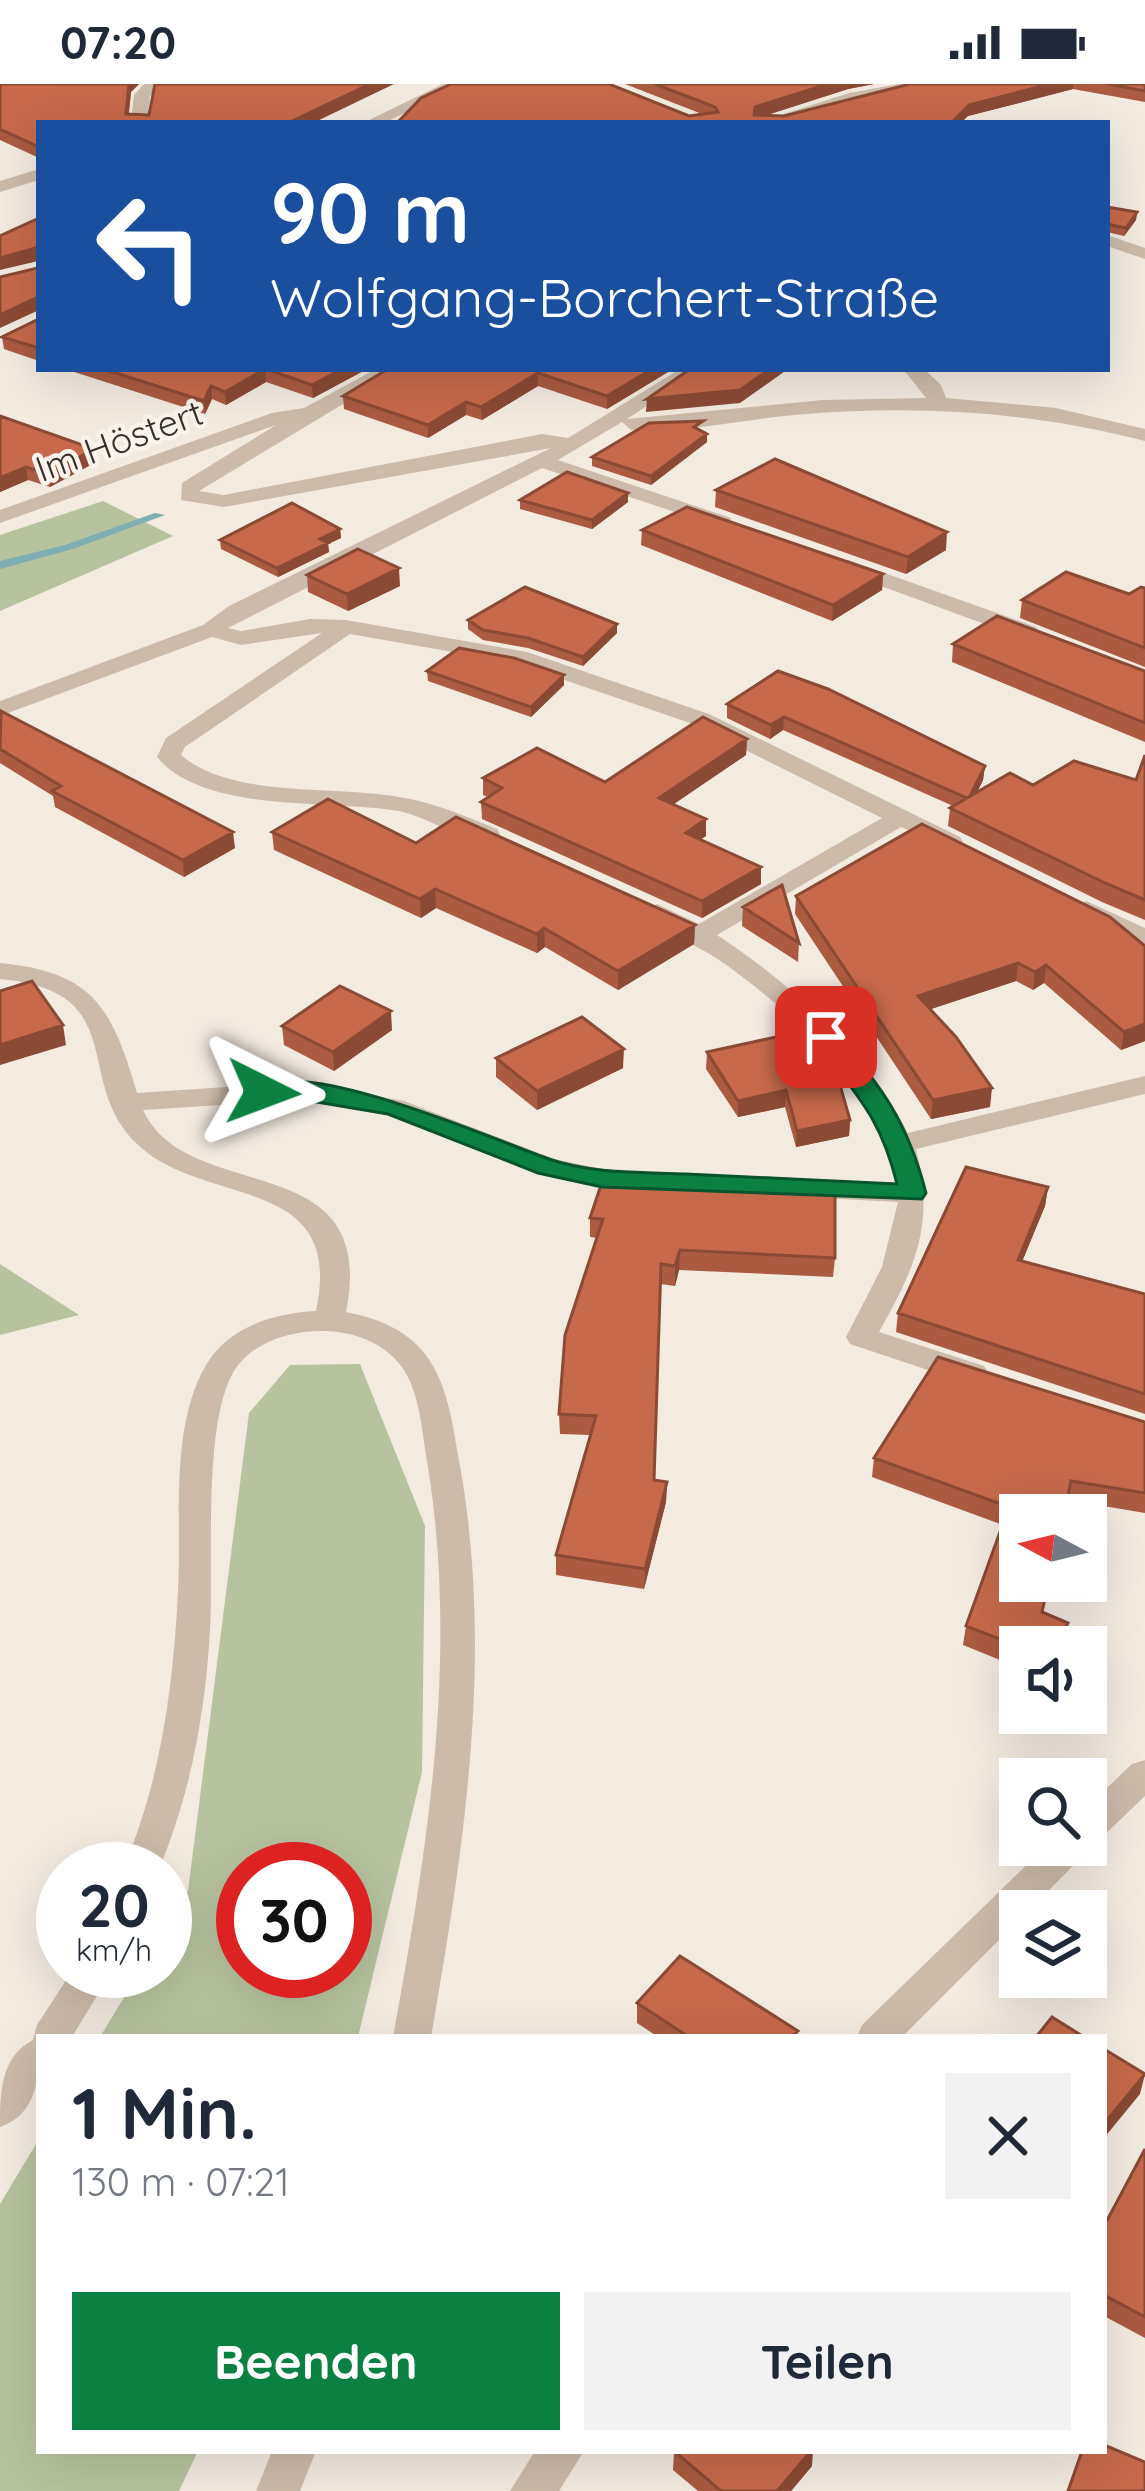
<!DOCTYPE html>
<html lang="de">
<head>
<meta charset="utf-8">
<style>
	:root { --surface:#fff; --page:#f2f2f3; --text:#1f2937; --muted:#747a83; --accent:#0b8043 }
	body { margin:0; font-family:Quicksand,sans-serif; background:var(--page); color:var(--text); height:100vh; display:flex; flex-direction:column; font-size:45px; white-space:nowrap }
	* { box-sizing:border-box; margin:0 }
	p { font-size:39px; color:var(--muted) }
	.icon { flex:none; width:66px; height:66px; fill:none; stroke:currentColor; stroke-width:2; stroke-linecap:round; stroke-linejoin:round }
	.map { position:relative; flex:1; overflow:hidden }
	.drawer { position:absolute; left:36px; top:1950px; width:1071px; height:420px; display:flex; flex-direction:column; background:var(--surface); border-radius:0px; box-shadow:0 12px 48px #0002 }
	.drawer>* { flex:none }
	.banner { position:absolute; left:36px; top:36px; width:1074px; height:252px; border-radius:0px; box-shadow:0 12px 48px #0002; background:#1a4fa0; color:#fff; overflow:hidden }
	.needle { width:78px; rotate:277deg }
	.tools { position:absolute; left:999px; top:1410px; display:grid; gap:24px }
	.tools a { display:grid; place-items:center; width:108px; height:108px; border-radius:0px; background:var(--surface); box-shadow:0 12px 48px #0002; font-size:60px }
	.speed { position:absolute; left:36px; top:1758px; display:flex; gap:24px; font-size:60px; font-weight:700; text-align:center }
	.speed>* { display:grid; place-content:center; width:156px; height:156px; border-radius:50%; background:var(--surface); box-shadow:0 12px 48px #0002; line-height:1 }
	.speed small { font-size:30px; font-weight:400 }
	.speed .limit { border:18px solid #d22; background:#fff; color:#111 }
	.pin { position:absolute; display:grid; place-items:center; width:102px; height:102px; color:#fff; margin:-51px; border-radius:24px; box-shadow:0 6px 18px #0006 }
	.me { position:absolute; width:132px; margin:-66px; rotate:93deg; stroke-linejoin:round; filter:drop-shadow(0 0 9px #0008) }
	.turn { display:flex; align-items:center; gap:42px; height:252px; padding:0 36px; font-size:54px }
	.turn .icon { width:156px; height:156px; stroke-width:2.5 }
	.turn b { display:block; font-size:84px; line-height:102px }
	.round { display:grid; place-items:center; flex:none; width:126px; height:126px; border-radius:0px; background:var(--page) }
	.head { display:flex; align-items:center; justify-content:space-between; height:204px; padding:0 36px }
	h1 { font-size:72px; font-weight:700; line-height:90px }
	.action { display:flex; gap:24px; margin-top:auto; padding:24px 36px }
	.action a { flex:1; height:138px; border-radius:0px; background:var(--accent); color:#fff; font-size:48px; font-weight:700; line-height:138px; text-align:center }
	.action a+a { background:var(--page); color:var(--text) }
	.status { display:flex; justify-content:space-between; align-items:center; height:84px; padding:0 60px; background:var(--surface); direction:ltr }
	.status svg { height:33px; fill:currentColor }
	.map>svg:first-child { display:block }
	.green { fill:#b7c39f; fill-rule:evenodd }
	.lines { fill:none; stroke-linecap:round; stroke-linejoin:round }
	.stream { fill:#7eaeb1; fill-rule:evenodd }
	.minor { fill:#ccbbab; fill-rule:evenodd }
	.wall { fill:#aa5b40 }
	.shaded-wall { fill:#8b4a34 }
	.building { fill:#c66a4b; stroke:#8b4a34; stroke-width:3 }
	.route { fill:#0b8043; stroke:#07532c; stroke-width:3 }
	.labels { text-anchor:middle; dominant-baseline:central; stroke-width:9; stroke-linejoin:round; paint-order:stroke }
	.far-street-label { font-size:36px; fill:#3a2f2a; stroke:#fbf4ed }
</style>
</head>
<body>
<div class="status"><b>07:20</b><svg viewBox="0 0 49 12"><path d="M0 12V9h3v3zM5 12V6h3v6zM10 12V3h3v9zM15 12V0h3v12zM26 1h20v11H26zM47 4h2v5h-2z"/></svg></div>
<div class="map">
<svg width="1145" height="2407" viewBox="0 0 1145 2407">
	<rect width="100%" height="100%" fill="#f3eae0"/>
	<!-- green -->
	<path class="green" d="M103,417L173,452L0,527V451Z
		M0,1180L79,1231L0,1251Z
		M360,1280L425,1442L422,1688L358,1953H100L140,1887H165V1846L188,1807L249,1329L290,1281ZM243,1785H345V1887H243Z
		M39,2055V2367H198L179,2407H0V2120Z"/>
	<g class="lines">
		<!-- stream -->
		<path class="stream" d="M155,429L165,431L73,465L0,485V477L65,461Z"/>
		<!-- minor -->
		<path class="minor" d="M144,0H161L150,12L147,39H131L134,11Z
			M443,0H464L384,39H363Z
			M899,0H936L782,39H756L849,9Z
			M39,85V96L0,108V97Z
			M1107,151L1145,164V175L1107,162Z
			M376,285H401L199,407L224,411L542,350L568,354L680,285H703L627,335L823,316L926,314L903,285H924L941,301L946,314L1056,324L1145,345V357C1032,328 922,321 806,330C748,334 690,349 631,346L622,338L558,376L731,434V442H717L542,384L228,544L241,547L310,535L346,536L527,568L709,630L960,753L963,758L951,765L901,743L717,851C794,902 865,967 908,1049L1145,992V1010L916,1065C935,1140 916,1182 879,1248L984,1282L989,1290L984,1298L973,1301L850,1260L846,1253L882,1183L898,1118L602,1103L537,1089L388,1031L299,1016L143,1026C188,1124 380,1059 346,1228C376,1234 406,1245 425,1270C449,1301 453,1344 460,1382C494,1573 464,1763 431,1953H393C428,1762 459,1571 427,1377C422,1348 420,1307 401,1282C382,1257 352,1247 321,1247C290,1247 252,1258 234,1287C202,1340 214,1482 210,1547C205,1630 191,1708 159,1785H123C161,1696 173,1604 178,1508C182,1437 169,1345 206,1281C228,1243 274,1229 316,1227C346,1087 202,1125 136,1059C72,996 132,907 0,895V879C94,888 112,924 137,1009L299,998L404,1017L554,1075L602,1085L896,1099C873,1006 799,932 722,878C698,861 663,849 644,828L657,820L699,840L882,734L693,640L515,579L350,550L185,663L181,671C232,715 335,701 399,713C433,718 465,732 497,745L500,750L497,755C467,762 429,733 399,727C331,715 204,730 157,673L166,654L322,549L241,561L212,553L0,632V617L203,541L229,522L551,364L224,423L181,416L182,399L276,341L0,439V426L272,329L304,324Z
			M848,476L1036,543L1039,548L1028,555L1020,553L840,487V477Z
			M1086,817L1145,844V862L1077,830L1073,825Z
			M1145,1676V1712L1099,1756L1089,1760L1084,1771L1028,1827H1020V1835L902,1953H857L862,1941L1047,1761H1086V1724L1132,1680Z
			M72,1887H112L72,1953H39C39,1989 40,2029 0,2043C0,2011 0,1973 33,1956L37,1941Z
			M272,2367H316L300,2407H256Z
			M535,2367H584L559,2407H510Z"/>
	</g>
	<!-- wall -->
	<path class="wall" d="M0,0H139L131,8L129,30L313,39H39V74L0,56Z
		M625,0H874L848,5L766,31L784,32L910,0H1145V18L1073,5L968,32H689L702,30Z
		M1107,123L1137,128L1136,136L1124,152L1107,148Z
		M39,235V277L4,265L2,253Z
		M65,285H367L313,314L266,298L226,321L212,315L205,330Z
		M388,285H673L607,325L538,302L482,336L466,331L428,354L344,325L343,312Z
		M0,332L96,378L50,403L28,396L0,408Z
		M702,346L707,358L651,401L592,382V373Z
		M716,406L946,466L906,490L715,423Z
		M628,409V418L592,445L520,425V416Z
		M340,445L341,454L328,460L329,468L278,493L221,465L220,456Z
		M642,446L883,490L882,506L832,537L641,461Z
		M307,491L400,502L348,527L308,508Z
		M1145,504V583L1020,534L1022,516L1129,510Z
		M468,536L617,549L583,582L528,564L483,556L468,545Z
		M953,560L1145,587V658L952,578Z
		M427,587L564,601L531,633L428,597Z
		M778,587L985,682L983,696L977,708L1033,701L1136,696L1145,671V836L1102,818L948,742L950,724L953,722L783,646L770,655L727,634V620Z
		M0,628L235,764L184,793L55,723L53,712L0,679Z
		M747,655L746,671L673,720L706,752L700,755L761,800L702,834L482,735L481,718L488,713L483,711V694L605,698Z
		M272,748L416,759L695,841L694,860L618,906L545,863L537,869L436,824L421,834L274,766Z
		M796,812L1145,862V957L1121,966L1044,899L1033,906L1016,897L931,925L990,1023L931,1035L795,830Z
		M743,823L799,859L798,878L742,842Z
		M282,942L392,946L334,987L284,961Z
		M707,968L850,1036L849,1052L796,1063L785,1023L738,1033L706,985Z
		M496,974L623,984L537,1026L496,993Z
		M1048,1103L1045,1122L1022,1177L1145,1210V1330L896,1248L898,1229Z
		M590,1134L835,1174L833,1193L679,1186L675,1202L660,1200L655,1396L667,1398L666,1418L644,1505L556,1491V1471L590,1351L560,1350L559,1330L597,1154L590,1153Z
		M1145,1338V1429L1068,1416L1065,1431H1020L1043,1528L1065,1558L1062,1563H1020V1584L963,1561L966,1542L1003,1441L872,1393L874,1374Z
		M637,1919L797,1953H658L637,1939Z
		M1145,2065V2254L1104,2232V2142Z
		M674,2368L812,2382L791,2407H698L673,2386Z"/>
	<!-- shaded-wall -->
	<path class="shaded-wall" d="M129,0H139L131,8L127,39Z
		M370,0H394L313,39H288Z
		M828,0H874L848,5L755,35L753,39L755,23Z
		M1050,0H1073V5L968,32L961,39H951L969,21Z
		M1137,128L1136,136L1124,152L1126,144Z
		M36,164L38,177L0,186V174Z
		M38,213L39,226L0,244V231Z
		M265,285L266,298L226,321L225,308Z
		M342,285H367L313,314L312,301Z
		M652,285H673L607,325V312Z
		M770,285H788L740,319L646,328L647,315Z
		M538,289V302L482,336L481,323Z
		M211,302L212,315L205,330L204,317Z
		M466,318V331L428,354V341Z
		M707,350V358L651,401V392Z
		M94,365L96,378L50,403L49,390Z
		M26,383L28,396L0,408V394Z
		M628,409V418L592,445V436Z
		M340,445L341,454L328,460L329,468L278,493L277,484L320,455Z
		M947,448L946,466L906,490L908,473Z
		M399,484L400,502L348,527L347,510Z
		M883,490L882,506L832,537L833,521Z
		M617,540V549L583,582V573Z
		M564,591V601L531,633V623Z
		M784,633L783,646L770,655L771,641Z
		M747,655L746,671L658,731L659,714Z
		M985,682L983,696L968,728L969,715Z
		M706,735V752L685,766L686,749Z
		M233,748L235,764L184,793L183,776Z
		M761,783V800L702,834V817Z
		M435,805L436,824L421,834L420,815Z
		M695,841L694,860L618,906V887Z
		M544,844L545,863L537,869V850Z
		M1018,879L1016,897L916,930L918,912Z
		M1046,881L1044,899L1033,906L1035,888Z
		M391,927L392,946L334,987L333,968Z
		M1145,940V957L1121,966L1124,948Z
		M63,941L66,961L0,981V961Z
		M624,965L623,984L537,1026V1007Z
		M992,1004L990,1023L931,1035L933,1016Z
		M786,1006L785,1023L738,1033V1017Z
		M850,1036L849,1052L796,1063L797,1047Z
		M1048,1103L1045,1122L1015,1195L1018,1176Z
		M680,1166L679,1186L675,1202V1182Z
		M667,1398L666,1418L644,1505L645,1485Z
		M1068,1539L1062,1563H1054Z
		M1145,1990L1140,2010L1104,2054V2040Z
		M811,2367H813L812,2382L791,2407H777Z"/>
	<!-- building -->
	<path class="building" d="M0,0H129L126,30L149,31L155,0H370L288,39H39V63L0,45Z
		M451,0H609L689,32L718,28L715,23L655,0H828L755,23L754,31L784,32L910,0H1050L969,21L951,39H397L421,14Z
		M1108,0H1145V7Z
		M1107,123L1137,128L1126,144L1107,140Z
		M39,134V166L36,164L0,174V152Z
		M39,182V226L38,213L0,231V193L38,184Z
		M39,235V264L2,253Z
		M103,285H265L225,308L211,302L204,317Z
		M266,285H342L312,301Z
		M388,285H652L607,312L538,289L481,323L466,318L428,341L343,312Z
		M690,285H770L740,306L647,315Z
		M0,332L94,365L49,390L26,383L0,394Z
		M703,337L694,343L707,350L651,392L592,373L649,339Z
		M775,375L947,448L908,473L716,406Z
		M567,388L628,409L592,436L520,416Z
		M292,419L340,445L320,455L328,459L277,484L220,456Z
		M687,423L883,490L833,521L642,446Z
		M358,465L399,484L347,510L307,491Z
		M1066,488L1129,510L1141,503L1145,504V564L1022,516Z
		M525,503L617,540L583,573L528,554L483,546L468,536Z
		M997,532L1145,587V639L953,560Z
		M459,564L514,574L564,591L531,623L427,587Z
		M778,587L828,605L985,682L970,712L967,714L784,633L771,641L727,620Z
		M1,627L233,748L183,776L52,707L61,702L0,665Z
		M703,633L747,655L659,714L706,735L686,749L761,783L702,817L481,718L502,704L483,694L537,664L605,698Z
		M1145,671V816L1105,799L950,724L1010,689L1033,701L1074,677L1136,696Z
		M328,715L416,759L456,733L695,841L618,887L544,844L537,850L435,805L420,815L272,748Z
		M922,740L1110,833L1145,862V940L1124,948L1046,881L1035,888L1018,879L918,912L956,953L992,1004L933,1016L796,812Z
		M782,801L799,859L743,823Z
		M32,897L63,941L0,961V907Z
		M340,902L391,927L333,968L282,942Z
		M582,933L624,965L537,1007L496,974Z
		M813,945L829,962L850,1036L797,1047L786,1006L738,1017L707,968Z
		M966,1083L1048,1103L1018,1176L1145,1210V1310L898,1229Z
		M605,1089L750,1108L751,1103L835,1107V1174L680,1166L675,1182L661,1180L654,1396L667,1398L645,1485L556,1471L596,1332L559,1330L565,1251L603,1135L590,1134Z
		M938,1273L1145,1338V1409L1071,1397L1064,1431H1020V1497H1049L1042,1528L1068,1539L1054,1563H1020L966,1542L1009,1423L874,1374Z
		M680,1872L798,1947L792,1953H689L637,1919Z
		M1052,1933L1084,1953H1036Z
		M1104,1965L1145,1990L1104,2040Z
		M1145,2065V2233L1104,2211V2142Z
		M1104,2361L1145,2378V2407H1068L1082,2367H1104Z
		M674,2367H811L777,2407H721Z"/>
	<!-- route -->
	<path class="route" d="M826,946L834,948C882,1002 908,1039 926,1109L922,1115L602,1103L538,1089L388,1030L299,1015L263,1016L251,1008C294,966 496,1057 549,1075C592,1090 640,1088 686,1090C756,1093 827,1097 897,1100C880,1030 854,1009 813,953Z"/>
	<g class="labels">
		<!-- far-street labels -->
		<g class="far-street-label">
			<text transform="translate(119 356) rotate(-20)">Im Höstert</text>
		</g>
	</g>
</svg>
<div class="tools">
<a><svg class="needle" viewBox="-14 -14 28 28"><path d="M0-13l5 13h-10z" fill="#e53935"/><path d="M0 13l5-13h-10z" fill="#747a83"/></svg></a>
<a><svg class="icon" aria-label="sound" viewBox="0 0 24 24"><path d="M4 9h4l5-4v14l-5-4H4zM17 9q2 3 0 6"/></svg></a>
<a><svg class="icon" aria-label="search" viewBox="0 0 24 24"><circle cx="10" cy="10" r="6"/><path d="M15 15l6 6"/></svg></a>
<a><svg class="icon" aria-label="layers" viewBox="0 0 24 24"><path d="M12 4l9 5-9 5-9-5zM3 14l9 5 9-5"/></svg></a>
</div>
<div class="speed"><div>20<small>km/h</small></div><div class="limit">30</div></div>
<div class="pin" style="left:826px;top:953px;background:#d93025"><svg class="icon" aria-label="arrive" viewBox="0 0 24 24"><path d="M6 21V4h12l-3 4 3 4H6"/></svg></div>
<svg class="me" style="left:263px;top:1008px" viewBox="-20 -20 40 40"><path d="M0-17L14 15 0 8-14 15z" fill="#0b8043" stroke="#fff" stroke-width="4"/></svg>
<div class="banner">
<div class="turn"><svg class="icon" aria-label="left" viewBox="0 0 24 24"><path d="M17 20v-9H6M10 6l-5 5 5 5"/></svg><div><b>90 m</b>Wolfgang-Borchert-Straße</div></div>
</div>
<section class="drawer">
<div class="head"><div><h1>1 Min.</h1><p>130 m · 07:21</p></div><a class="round"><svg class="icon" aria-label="close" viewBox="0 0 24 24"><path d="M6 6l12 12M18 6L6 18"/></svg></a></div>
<div class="action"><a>Beenden</a><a>Teilen</a></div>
</section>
</div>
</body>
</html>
